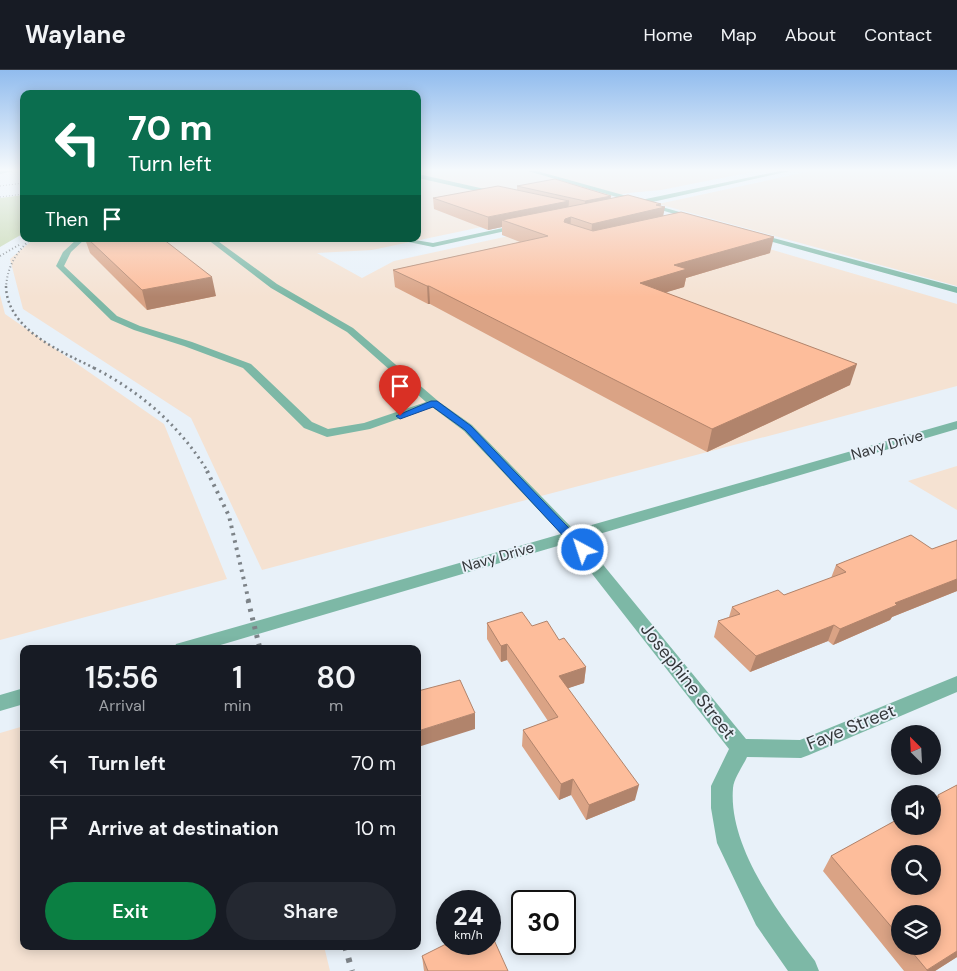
<!DOCTYPE html>
<html lang="en">
<head>
<meta charset="utf-8">
<style>
	:root { --surface:#171b24; --page:#242831; --text:#f1f3f6; --muted:#9ea1a6; --line:#363941; --accent:#0b8043 }
	body { margin:0; font-family:"DM Sans",sans-serif; background:var(--page); color:var(--text); height:100vh; display:flex; flex-direction:column; font-size:19px; white-space:nowrap }
	* { box-sizing:border-box; margin:0 }
	p { font-size:16px; color:var(--muted) }
	.icon { flex:none; width:28px; height:28px; fill:none; stroke:currentColor; stroke-width:2; stroke-linecap:round; stroke-linejoin:round }
	.map { position:relative; flex:1; overflow:hidden }
	.side { position:absolute; left:20px; top:575px; width:401px; height:305px; display:flex; flex-direction:column; background:var(--surface); border-radius:10px; box-shadow:0 2px 12px #0003 }
	.side>* { flex:none }
	.guide { position:absolute; left:20px; top:20px; width:401px; height:152px; border-radius:10px; box-shadow:0 2px 12px #0003; background:#0b6e4f; color:#fff; overflow:hidden }
	.needle { width:32px; rotate:336deg }
	.fabs { position:absolute; left:891px; top:655px; display:grid; gap:10px }
	.fabs a { display:grid; place-items:center; width:50px; height:50px; border-radius:50%; background:var(--surface); box-shadow:0 2px 12px #0003; font-size:25px }
	.speed { position:absolute; left:436px; top:820px; display:flex; gap:10px; font-size:25px; font-weight:700; text-align:center }
	.speed>* { display:grid; place-content:center; width:65px; height:65px; border-radius:50%; background:var(--surface); box-shadow:0 2px 12px #0003; line-height:1 }
	.speed small { font-size:12px; font-weight:400 }
	.speed .limit { border:2px solid #111; border-radius:8px; background:#fff; color:#111 }
	.pin { position:absolute; display:grid; place-items:center; width:42px; height:42px; color:#fff; margin:-51px -21px; border-radius:50% 50% 50% 0; rotate:-45deg; box-shadow:0 0 5px #0007 }
	.pin .icon { rotate:45deg }
	.me { position:absolute; width:55px; margin:-28px; rotate:320deg; stroke-linejoin:round; filter:drop-shadow(0 0 4px #0008) }
	.turn { display:flex; align-items:center; gap:18px; height:105px; padding:0 25px; font-size:22px }
	.turn .icon { width:65px; height:65px; stroke-width:2.5 }
	.turn b { display:block; font-size:35px; line-height:42px }
	.then { display:flex; align-items:center; height:48px; padding:0 25px; background:#0003; gap:10px; font-size:19px }
	.eta { display:flex; justify-content:space-evenly; align-items:center; height:85px; text-align:center }
	.eta b { font-size:30px; font-weight:600; line-height:35px }
	.primary-button { display:flex; gap:10px; margin-top:auto; padding:10px 25px }
	.primary-button a { flex:1; height:58px; border-radius:30px; background:var(--accent); color:#fff; font-size:20px; font-weight:600; line-height:58px; text-align:center }
	.primary-button a+a { background:var(--page); color:var(--text) }
	ul { padding:0; list-style:none }
	li { display:flex; align-items:center; gap:15px; height:65px; padding:0 25px; border-top:1px solid var(--line) }
	li div { flex:1 }
	li b { display:block; font-size:19px }
	li em { font-style:normal }
	header { display:flex; align-items:center; gap:30px; box-sizing:border-box; height:70px; padding:0 25px; background:var(--surface); border-bottom:1px solid var(--line) }
	header strong { font-size:24px }
	nav { display:flex; gap:28px; margin-inline-start:auto; font-size:18px }
	.map>svg:first-child { display:block }
	.industrial { fill:#f5e2d2 }
	.green { fill:#c4d6ac }
	.lines { fill:none; stroke-linecap:round; stroke-linejoin:round }
	.minor { fill:#7db8a6; fill-rule:evenodd }
	.rail-far6 { stroke:#7d8388; stroke-width:1; stroke-dasharray:1 2; stroke-linecap:butt }
	.rail-far5 { stroke:#7d8388; stroke-width:2; stroke-dasharray:1 2.5; stroke-linecap:butt }
	.rail-far4 { stroke:#7d8388; stroke-width:2.5; stroke-dasharray:2 3; stroke-linecap:butt }
	.rail-far3 { stroke:#7d8388; stroke-width:3; stroke-dasharray:2 4; stroke-linecap:butt }
	.rail-far2 { stroke:#7d8388; stroke-width:4; stroke-dasharray:2.5 5; stroke-linecap:butt }
	.rail-far1 { stroke:#7d8388; stroke-width:5; stroke-dasharray:3 6; stroke-linecap:butt }
	.rail { stroke:#7d8388; stroke-width:6; stroke-dasharray:4.5 8; stroke-linecap:butt }
	.wall { fill:#daa385; fill-rule:evenodd }
	.shaded-wall { fill:#b1846c }
	.building { fill:#fdbd9b; stroke:#b1846c; fill-rule:evenodd }
	.route { fill:#1a73e8; stroke:#114b97 }
	.labels { text-anchor:middle; dominant-baseline:central; stroke-width:4; stroke-linejoin:round; paint-order:stroke }
	.street-label { font-size:15px; fill:#34373a; stroke:#e8f1f9 }
	.near-street-label { font-size:18px; fill:#34373a; stroke:#e8f1f9 }
</style>
</head>
<body>
<header>
<strong>Waylane</strong>
<nav><a>Home</a><a>Map</a><a>About</a><a>Contact</a></nav>
</header>
<div class="map">
<svg width="957" height="901" viewBox="0 0 957 901">
	<rect width="100%" height="100%" fill="#e8f1f9"/>
	<!-- industrial -->
	<path class="industrial" d="M418,101H757L661,120L628,123L600,129L606,131L372,180L317,183L362,208L394,191L633,139L957,234V316L262,500L191,348L23,239L10,189L34,169H418Z
		M811,101H957V216L658,134Z
		M0,225L5,244L164,354L227,509L0,570Z
		M957,396V440L908,411Z
		M24,656V876H324L330,901H0V663Z"/>
	<!-- green -->
	<path class="green" d="M24,125V163L0,177V128Z"/>
	<g class="lines">
		<!-- minor -->
		<path class="minor" d="M0,101H13L0,104Z
			M528,101H537L641,130L780,101H790L648,133L697,147V149L695,150Z
			M418,104L498,122L501,124L498,126L418,108Z
			M521,154L523,155V157L433,177L394,169H409L433,173Z
			M751,162L957,217V223L751,166Z
			M77,169H85L71,182L64,196L117,246L140,256L192,272L251,294L312,352L328,359L364,353L426,332L347,262L271,218L207,169H215L277,214L353,258L438,331L472,355L574,460L957,351V359L582,469L746,669L800,670L957,606V622L809,685L801,688L747,687C743,696 734,708 733,718C728,778 781,846 815,891L819,901H788L756,855L717,773L711,738V716L729,679L568,473L207,579H174L176,574L561,464L464,361L432,337L370,359L327,367L304,358L243,298L184,276L134,260L111,250L56,196L63,182Z
			M24,618V634L0,641V625Z"/>
		<!-- rail-far6 -->
		<path class="rail-far6" d="M0,116L24,113
			M0,127L24,124"/>
		<!-- rail-far5 -->
		<path class="rail-far5" d="M0,186L19,175
			M6,218C7,197 16,182 31,169"/>
		<!-- rail-far4 -->
		<path class="rail-far4" d="M6,216C7,261 63,282 96,299"/>
		<!-- rail-far3 -->
		<path class="rail-far3" d="M94,298C141,322 180,356 208,402"/>
		<!-- rail-far2 -->
		<path class="rail-far2" d="M207,401L229,446L249,532"/>
		<!-- rail-far1 -->
		<path class="rail-far1" d="M248,530L260,579"/>
		<!-- rail -->
		<path class="rail" d="M345,876L352,901"/>
	</g>
	<!-- wall -->
	<path class="wall" d="M517,116L611,126L610,128L660,136L663,146L770,183L686,208L684,217L666,222L850,315L707,382L430,234H428L395,217L393,200L520,172L502,165V157L488,160L434,139L433,128L517,120Z
		M85,169H163L216,226L147,240L90,183Z
		M957,470V521L892,547L890,550L833,575L828,571L750,602L714,567L718,551L729,547L732,537L784,525L831,508L836,495L932,479Z
		M487,553L532,556L559,570L586,597L584,613L568,618L635,730L586,750L571,725L559,730L522,676L523,660L548,651L507,590L501,592L487,569Z
		M957,715V887L935,901H904L823,801L831,786L935,729L938,725ZM900,844L932,876H900Z
		M422,886L508,901H424Z"/>
	<!-- shaded-wall -->
	<path class="shaded-wall" d="M611,126L610,134L584,139L585,131Z
		M569,131L568,143L502,150V157L488,160V147Z
		M661,134L660,138L665,137L662,152L591,169L592,154Z
		M571,147L570,162L564,152L565,149Z
		M774,167L770,183L686,208L684,217L638,231L640,213L674,195Z
		M212,207L216,226L147,240L142,220Z
		M427,216H429L430,234H428Z
		M857,294L850,315L707,382L712,359Z
		M957,509V521L892,547L890,550L833,575L840,559L895,533Z
		M834,555L828,571L750,602L756,586Z
		M507,574V590L501,592V576Z
		M586,597L584,613L557,622L559,606Z
		M475,643V659L418,677V661Z
		M573,709L571,725L559,730L561,714Z
		M639,715L635,730L586,750L589,735Z
		M957,881V887L935,901H926Z"/>
	<!-- building -->
	<path class="building" d="M555,109L611,126L585,131L517,116Z
		M498,116L569,131L488,147L433,128Z
		M628,125L661,134L656,135L665,137L592,154L571,147L565,149L564,152L593,161L681,142L774,167L674,195L687,199L640,213L857,294L712,359L429,216H427L393,200L548,166L502,150Z
		M88,169H163L212,207L142,220Z
		M911,465L932,479L957,470V509L895,533L897,535L840,559L834,555L756,586L718,551L740,544L732,537L778,520L784,525L846,502L836,495Z
		M522,542L532,556L547,551L559,570L564,568L586,597L559,606L639,715L589,735L573,709L561,714L523,660L558,647L507,574L501,576L487,553Z
		M460,610L475,643L418,661V621Z
		M957,715V881L927,900L907,876H932V844H900V867L831,786L900,748V756H932V730L939,727L938,725ZM900,784H932V816H900Z
		M490,861L508,901H428L422,886L448,873L490,874Z"/>
	<!-- sky -->
	<linearGradient id="sky" x2="0" y2="1"><stop stop-color="#91bcee"/><stop offset="0.44" stop-color="#f5f9fc"/><stop offset="1" stop-color="#f5f9fc" stop-opacity="0"/></linearGradient>
	<rect width="957" height="227" fill="url(#sky)"/>
	<!-- route -->
	<path class="route" d="M431,331H437L471,356L588,478L589,480L588,483H579L465,360L433,337L400,349L396,346Z"/>
	<g class="labels">
		<!-- street labels -->
		<g class="street-label">
			<text transform="translate(887 375) rotate(-16)">Navy Drive</text>
			<text transform="translate(498 487) rotate(-16)">Navy Drive</text>
		</g>
		<!-- near-street labels -->
		<g class="near-street-label">
			<text transform="translate(688 611) rotate(52)">Josephine Street</text>
			<text transform="translate(851 657) rotate(-22)">Faye Street</text>
		</g>
	</g>
</svg>
<div class="fabs">
<a><svg class="needle" viewBox="-14 -14 28 28"><path d="M0-13l5 13h-10z" fill="#e53935"/><path d="M0 13l5-13h-10z" fill="#9ea1a6"/></svg></a>
<a><svg class="icon" aria-label="sound" viewBox="0 0 24 24"><path d="M4 9h4l5-4v14l-5-4H4zM17 9q2 3 0 6"/></svg></a>
<a><svg class="icon" aria-label="search" viewBox="0 0 24 24"><circle cx="10" cy="10" r="6"/><path d="M15 15l6 6"/></svg></a>
<a><svg class="icon" aria-label="layers" viewBox="0 0 24 24"><path d="M12 4l9 5-9 5-9-5zM3 14l9 5 9-5"/></svg></a>
</div>
<div class="speed"><div>24<small>km/h</small></div><div class="limit">30</div></div>
<div class="pin" style="left:400px;top:346px;background:#d93025"><svg class="icon" aria-label="arrive" viewBox="0 0 24 24"><path d="M6 21V4h12l-3 4 3 4H6"/></svg></div>
<svg class="me" style="left:583px;top:480px" viewBox="-20 -20 40 40"><circle r="17" fill="#1a73e8" stroke="#fff" stroke-width="3"/><path d="M0-11L8 9 0 5-8 9z" fill="#fff"/></svg>
<div class="guide">
<div class="turn"><svg class="icon" aria-label="left" viewBox="0 0 24 24"><path d="M17 20v-9H6M10 6l-5 5 5 5"/></svg><div><b>70 m</b>Turn left</div></div>
<div class="then">Then<svg class="icon" aria-label="arrive" viewBox="0 0 24 24"><path d="M6 21V4h12l-3 4 3 4H6"/></svg></div>
</div>
<section class="side">
<div class="eta">
<div><b>15:56</b><p>Arrival</p></div>
<div><b>1</b><p>min</p></div>
<div><b>80</b><p>m</p></div>
</div>
<ul>
<li><svg class="icon" aria-label="left" viewBox="0 0 24 24"><path d="M17 20v-9H6M10 6l-5 5 5 5"/></svg><div><b>Turn left</b></div><em>70 m</em></li>
<li><svg class="icon" aria-label="arrive" viewBox="0 0 24 24"><path d="M6 21V4h12l-3 4 3 4H6"/></svg><div><b>Arrive at destination</b></div><em>10 m</em></li>
</ul>
<div class="primary-button"><a>Exit</a><a>Share</a></div>
</section>
</div>
</body>
</html>
